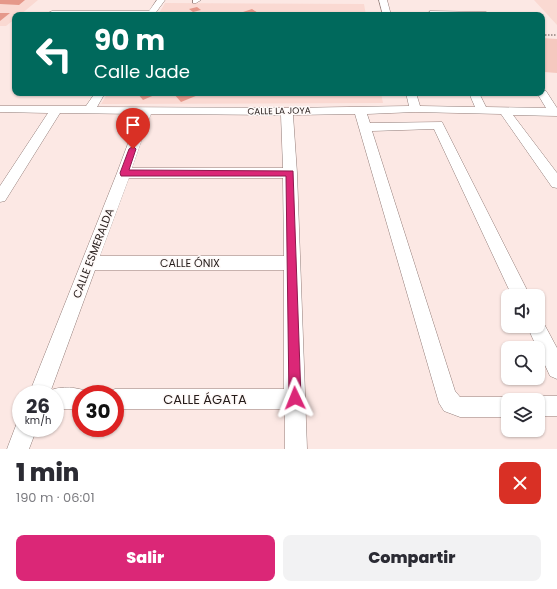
<!DOCTYPE html>
<html lang="es">
<head>
<meta charset="utf-8">
<style>
	:root { --surface:#fff; --page:#f2f2f3; --text:#2b2b33; --muted:#7c7c81; --accent:#db2777 }
	body { margin:0; font-family:Poppins,sans-serif; background:var(--page); color:var(--text); height:100vh; display:flex; flex-direction:column; font-size:15px; white-space:nowrap }
	* { box-sizing:border-box; margin:0 }
	p { font-size:13px; color:var(--muted) }
	.icon { flex:none; width:22px; height:22px; fill:none; stroke:currentColor; stroke-width:2; stroke-linecap:round; stroke-linejoin:round }
	.map { position:relative; height:449px; overflow:hidden }
	.details { display:flex; flex-direction:column; background:var(--surface); flex:1 }
	.details>* { flex:none }
	.banner { position:absolute; left:12px; top:12px; width:533px; height:84px; border-radius:8px; box-shadow:0 1px 3px #0004; background:#00695c; color:#fff; overflow:hidden }
	.controls { position:absolute; left:501px; top:289px; display:grid; gap:8px }
	.controls a { display:grid; place-items:center; width:44px; height:44px; border-radius:8px; background:var(--surface); box-shadow:0 1px 3px #0004; font-size:20px }
	.speed { position:absolute; left:12px; top:385px; display:flex; gap:8px; font-size:20px; font-weight:700; text-align:center }
	.speed>* { display:grid; place-content:center; width:52px; height:52px; border-radius:50%; background:var(--surface); box-shadow:0 1px 3px #0004; line-height:1 }
	.speed small { font-size:10px; font-weight:400 }
	.speed .limit { border:6px solid #d22; background:#fff; color:#111 }
	.pin { position:absolute; display:grid; place-items:center; width:34px; height:34px; color:#fff; margin:-41px -17px; border-radius:50% 50% 50% 0; rotate:-45deg; box-shadow:0 0 4px #0007 }
	.pin .icon { rotate:45deg }
	.me { position:absolute; width:44px; margin:-22px; rotate:358deg; stroke-linejoin:round; filter:drop-shadow(0 0 3px #0008) }
	.turn { display:flex; align-items:center; gap:14px; height:84px; padding:0 16px; font-size:18px }
	.turn .icon { width:52px; height:52px; stroke-width:2.5 }
	.turn b { display:block; font-size:28px; line-height:34px }
	.round { display:grid; place-items:center; flex:none; width:42px; height:42px; border-radius:8px; background:var(--page) }
	.overview { display:flex; align-items:center; justify-content:space-between; height:68px; padding:0 16px }
	h1 { font-size:24px; font-weight:800; line-height:30px }
	.action { display:flex; gap:8px; margin-top:auto; padding:8px 16px }
	.action a { flex:1; height:46px; border-radius:8px; background:var(--accent); color:#fff; font-size:16px; font-weight:800; line-height:46px; text-align:center }
	.action a+a { background:var(--page); color:var(--text) }
	.map>svg:first-child { display:block }
	.built { fill:#fad9d2 }
	.green { fill:#f5c8bf }
	.building { fill:#e5988a }
	.lines { fill:none; stroke-linecap:round; stroke-linejoin:round }
	.minor-casing { stroke:#937d79; stroke-width:1 }
	.path { stroke:#8f807d; stroke-width:1.5; stroke-dasharray:1.5 1.5; stroke-linecap:butt }
	.minor { fill:#fff; fill-rule:evenodd }
	.route { fill:#db2777; stroke:#8e194d }
	.labels { text-anchor:middle; dominant-baseline:central; stroke-width:3; stroke-linejoin:round; paint-order:stroke }
	.far-street-label { font-size:9px; fill:#241b19; stroke:#fef9f8 }
	.street-label { font-size:11px; fill:#241b19; stroke:#fef9f8 }
	.near-street-label { font-size:13px; fill:#241b19; stroke:#fef9f8 }
</style>
</head>
<body>
<div class="map">
<svg width="557" height="449" viewBox="0 0 557 449">
	<rect width="100%" height="100%" fill="#fce8e4"/>
	<!-- built -->
	<path class="built" d="M0,0H38L20,15H15V19L6,26H0Z
		M534,0H557V25Z
		M165,3L364,4L366,15H158Z
		M108,93H381L383,103L101,104Z"/>
	<!-- green -->
	<path class="green" d="M542,38L557,39V73L544,72L542,70Z"/>
	<!-- building -->
	<path class="building" d="M0,0H25L19,5L0,4Z
		M197,7L201,10L193,12L189,9Z
		M252,9L261,15H234Z
		M0,13H10L0,21Z
		M137,93H159L143,100Z
		M173,93H203L181,102Z"/>
	<g class="lines">
		<defs>
			<path id="minor" d="M157,0H165L154,15H50L48,13L52,11H149Z
				M193,0H201L196,3H193Z
				M379,0H387L391,15H383Z
				M430,11L486,12L491,15H431L429,13Z
				M542,90L546,91L557,108V116L513,115L557,173V188L552,187L501,114L415,112L367,114L370,123L442,122L527,290L530,296H512L434,129L372,131L455,391L460,397H508L515,400H508V417H460L444,411L439,403L355,114L293,115L297,173L307,449H285V409H115V394H107L108,392L115,389H284V270H95L51,390C61,386 78,387 88,392L89,394H81V409H55V394H29L117,173L139,114L60,113L5,201L0,202V186L48,113L0,112V106H86L95,93H105L97,107L287,108L409,106L406,93H416L420,106L475,107L469,93H479L486,107L546,108L537,93H542ZM151,114L281,115L283,168H132ZM129,178H283L284,256H100Z
				M538,318L542,320L557,348V379L550,376L527,326H538Z
				M538,396H557V416H538V400H530Z
				M21,419V428H37L29,449H7L18,420Z"/>
		</defs>
		<!-- minor casing -->
		<use href="#minor" class="minor-casing"/>
		<!-- path -->
		<path class="path" d="M498,14L541,15
			M542,35H557"/>
		<!-- minor -->
		<use href="#minor" class="minor"/>
	</g>
	<!-- route -->
	<path class="route" d="M133,146L136,149L129,170L293,171L301,398L299,403L295,405L290,403L289,398L286,176H121L120,173L129,149Z"/>
	<g class="labels">
		<!-- far-street labels -->
		<g class="far-street-label">
			<text transform="translate(279 111) rotate(-1)">CALLE LA JOYA</text>
		</g>
		<!-- street labels -->
		<g class="street-label">
			<text transform="translate(93 253) rotate(-69)">CALLE ESMERALDA</text>
			<text x="190" y="263">CALLE ÓNIX</text>
		</g>
		<!-- near-street labels -->
		<g class="near-street-label">
			<text x="205" y="399">CALLE ÁGATA</text>
		</g>
	</g>
</svg>
<div class="controls">
<a><svg class="icon" aria-label="sound" viewBox="0 0 24 24"><path d="M4 9h4l5-4v14l-5-4H4zM17 9q2 3 0 6"/></svg></a>
<a><svg class="icon" aria-label="search" viewBox="0 0 24 24"><circle cx="10" cy="10" r="6"/><path d="M15 15l6 6"/></svg></a>
<a><svg class="icon" aria-label="layers" viewBox="0 0 24 24"><path d="M12 4l9 5-9 5-9-5zM3 14l9 5 9-5"/></svg></a>
</div>
<div class="speed"><div>26<small>km/h</small></div><div class="limit">30</div></div>
<div class="pin" style="left:133px;top:149px;background:#d93025"><svg class="icon" aria-label="arrive" viewBox="0 0 24 24"><path d="M6 21V4h12l-3 4 3 4H6"/></svg></div>
<svg class="me" style="left:295px;top:398px" viewBox="-20 -20 40 40"><path d="M0-17L14 15 0 8-14 15z" fill="#db2777" stroke="#fff" stroke-width="4"/></svg>
<div class="banner">
<div class="turn"><svg class="icon" aria-label="left" viewBox="0 0 24 24"><path d="M17 20v-9H6M10 6l-5 5 5 5"/></svg><div><b>90 m</b>Calle Jade</div></div>
</div>
</div>
<section class="details">
<div class="overview"><div><h1>1 min</h1><p>190 m · 06:01</p></div><a class="round" style="background:#d93025;color:#fff"><svg class="icon" aria-label="close" viewBox="0 0 24 24"><path d="M6 6l12 12M18 6L6 18"/></svg></a></div>
<div class="action"><a>Salir</a><a>Compartir</a></div>
</section>
</body>
</html>
